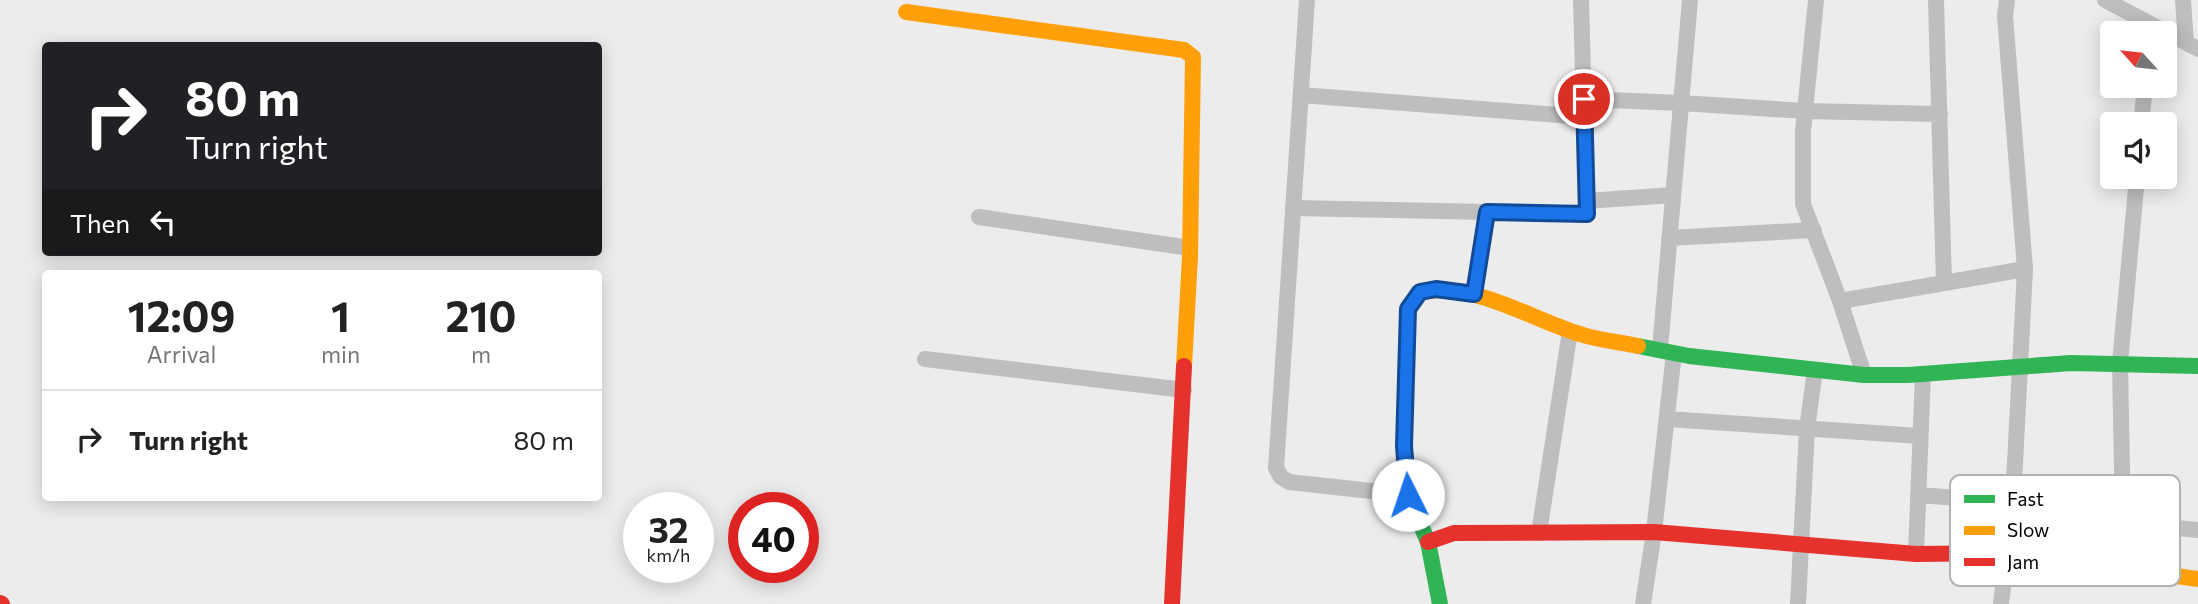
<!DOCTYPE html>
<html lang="en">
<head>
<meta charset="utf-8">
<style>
	:root { --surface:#fff; --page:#f2f2f2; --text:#222; --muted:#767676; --line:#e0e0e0 }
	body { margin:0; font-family:Commissioner,sans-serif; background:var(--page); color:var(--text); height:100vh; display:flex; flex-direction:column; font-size:26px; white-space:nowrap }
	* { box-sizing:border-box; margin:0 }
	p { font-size:23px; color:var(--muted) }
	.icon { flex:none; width:38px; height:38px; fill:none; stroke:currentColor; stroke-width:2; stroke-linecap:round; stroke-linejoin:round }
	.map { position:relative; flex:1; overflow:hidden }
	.drawer { position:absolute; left:42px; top:270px; width:560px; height:231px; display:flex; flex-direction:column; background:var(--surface); border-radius:7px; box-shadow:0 4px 18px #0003 }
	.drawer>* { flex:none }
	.guide { position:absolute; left:42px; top:42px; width:560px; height:214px; border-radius:7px; box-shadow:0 4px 18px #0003; background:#202124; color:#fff; overflow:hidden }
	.needle { width:46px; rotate:297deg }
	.buttons { position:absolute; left:2100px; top:21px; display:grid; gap:14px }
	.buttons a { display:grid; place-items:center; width:77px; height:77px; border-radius:7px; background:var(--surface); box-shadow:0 4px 18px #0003; font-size:35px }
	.speed { position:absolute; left:623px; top:492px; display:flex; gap:14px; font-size:35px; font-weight:700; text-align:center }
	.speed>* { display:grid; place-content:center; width:91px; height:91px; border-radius:50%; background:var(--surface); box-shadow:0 4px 18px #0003; line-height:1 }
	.speed small { font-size:18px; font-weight:400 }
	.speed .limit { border:10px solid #d22; background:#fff; color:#111 }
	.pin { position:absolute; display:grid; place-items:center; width:60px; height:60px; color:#fff; margin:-30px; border:4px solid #fff; border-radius:50%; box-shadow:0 2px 7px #0007 }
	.me { position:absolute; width:77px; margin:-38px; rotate:356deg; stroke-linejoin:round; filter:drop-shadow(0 0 5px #0008) }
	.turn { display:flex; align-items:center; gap:24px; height:147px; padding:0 28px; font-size:32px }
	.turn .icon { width:91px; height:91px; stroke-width:2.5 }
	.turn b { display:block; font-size:49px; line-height:60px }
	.then { display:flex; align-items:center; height:66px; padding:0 28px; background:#0003; gap:14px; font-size:26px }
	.eta { display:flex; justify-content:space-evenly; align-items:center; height:119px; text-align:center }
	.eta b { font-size:42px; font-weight:700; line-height:49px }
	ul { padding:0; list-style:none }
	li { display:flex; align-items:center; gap:21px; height:98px; padding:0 28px; border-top:2px solid var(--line) }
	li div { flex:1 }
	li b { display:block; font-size:26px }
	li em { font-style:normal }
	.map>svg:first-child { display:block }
	.green { fill:#ececec; fill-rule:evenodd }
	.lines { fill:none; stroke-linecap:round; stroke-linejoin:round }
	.street { stroke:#bebebe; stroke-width:16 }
	.fast { stroke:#30b455; stroke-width:16 }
	.slow { stroke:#ff9f0a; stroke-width:16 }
	.jam { stroke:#e5322d; stroke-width:16 }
	.route-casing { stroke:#114b97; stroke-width:18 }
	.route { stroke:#1a73e8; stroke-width:12 }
	.key { fill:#fff; stroke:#b2b2b2; stroke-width:2 }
	.key-label { font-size:19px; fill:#000 }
</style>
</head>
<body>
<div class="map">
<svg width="2198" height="604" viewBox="0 0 2198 604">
	<rect width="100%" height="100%" fill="#fff"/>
	<!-- green -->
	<path class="green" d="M0,0H2198V604H0ZM2112,33H2165V86H2112ZM46,46H598V252H46ZM2112,124H2165V177H2112ZM46,273H598V497H46ZM639,508H698V567H639ZM744,508H803V567H744Z"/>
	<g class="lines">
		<!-- street -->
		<path class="street" d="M1307,0L1276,468L1281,477L1289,482L1408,495
			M1816,0L1803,131V204L1840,301L1864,375
			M1936,0L1944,283
			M2105,0L2198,49
			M2183,0L2186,42
			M1301,95L1584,117
			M1584,99L1681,103L1805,111L1940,114
			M2141,124L2145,86
			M1586,201L1673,195
			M1293,208L1587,214L1581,0
			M979,217L1190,248
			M1669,238L1814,230
			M1474,294L1487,212
			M1840,301L2025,269
			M1660,349L1690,0
			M925,359L1184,390
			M1667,419L1920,436
			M1918,495L2013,502L2123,523L2198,530
			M1539,533L1570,331
			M1916,554L1923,374
			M2129,568L2123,523L2120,363L2137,177
			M1643,604L1654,532L1674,353
			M1798,604L1807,429L1815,370
			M2001,604L2013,502L2025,269L2005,16L2007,0"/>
		<!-- fast -->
		<path class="fast" d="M1408,326L1404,446L1408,495L1428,542L1440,604
			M1638,346L1689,356L1864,375H1908L2071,363L2198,366"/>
		<!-- slow -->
		<path class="slow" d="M906,12L1184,50L1193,57L1190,257L1184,366
			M1408,326V309L1420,292C1476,282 1528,318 1580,334C1598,340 1619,342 1638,346
			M2034,556L2198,579"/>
		<!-- jam -->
		<path class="jam" d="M1428,542L1454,533L1654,532L1916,554L2007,553L2034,556
			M0,603L2,604
			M1172,604L1184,366"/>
	</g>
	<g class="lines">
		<defs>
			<path id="route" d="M1408,495L1404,446L1408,309L1420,292L1436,289L1474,294L1487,212L1587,214L1584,99"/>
		</defs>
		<!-- route casing -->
		<use href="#route" class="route-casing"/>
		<!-- route -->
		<use href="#route" class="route"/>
	</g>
	<!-- legend -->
	<rect x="1950" y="475" width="230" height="111" rx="10" class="key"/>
	<rect x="1964" y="495" width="31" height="8" fill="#30b455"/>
	<rect x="1964" y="526" width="31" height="9" fill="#ff9f0a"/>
	<rect x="1964" y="558" width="31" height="8" fill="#e5322d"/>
	<g class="key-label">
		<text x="2007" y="506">Fast</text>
		<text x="2007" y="537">Slow</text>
		<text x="2007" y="569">Jam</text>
	</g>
</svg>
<div class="buttons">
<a><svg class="needle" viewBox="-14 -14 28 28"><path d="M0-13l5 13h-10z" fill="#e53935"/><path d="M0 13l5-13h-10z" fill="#767676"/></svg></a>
<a><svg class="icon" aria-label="sound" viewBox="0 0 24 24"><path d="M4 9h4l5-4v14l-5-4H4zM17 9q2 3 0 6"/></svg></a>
</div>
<div class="speed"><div>32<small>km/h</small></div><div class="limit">40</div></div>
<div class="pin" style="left:1584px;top:99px;background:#d93025"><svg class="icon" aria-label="arrive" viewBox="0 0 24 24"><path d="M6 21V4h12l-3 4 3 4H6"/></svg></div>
<svg class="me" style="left:1408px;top:495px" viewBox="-20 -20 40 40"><circle r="19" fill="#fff"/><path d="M0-13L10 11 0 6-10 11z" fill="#1a73e8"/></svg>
<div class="guide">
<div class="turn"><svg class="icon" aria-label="right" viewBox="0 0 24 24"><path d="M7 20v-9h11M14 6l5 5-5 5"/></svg><div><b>80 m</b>Turn right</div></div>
<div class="then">Then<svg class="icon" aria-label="left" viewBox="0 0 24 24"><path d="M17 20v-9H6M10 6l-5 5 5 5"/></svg></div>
</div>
<section class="drawer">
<div class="eta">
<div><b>12:09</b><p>Arrival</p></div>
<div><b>1</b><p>min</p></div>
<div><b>210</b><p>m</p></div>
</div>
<ul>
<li><svg class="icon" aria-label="right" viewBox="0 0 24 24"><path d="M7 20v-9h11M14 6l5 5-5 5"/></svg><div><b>Turn right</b></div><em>80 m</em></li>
</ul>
</section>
</div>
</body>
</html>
